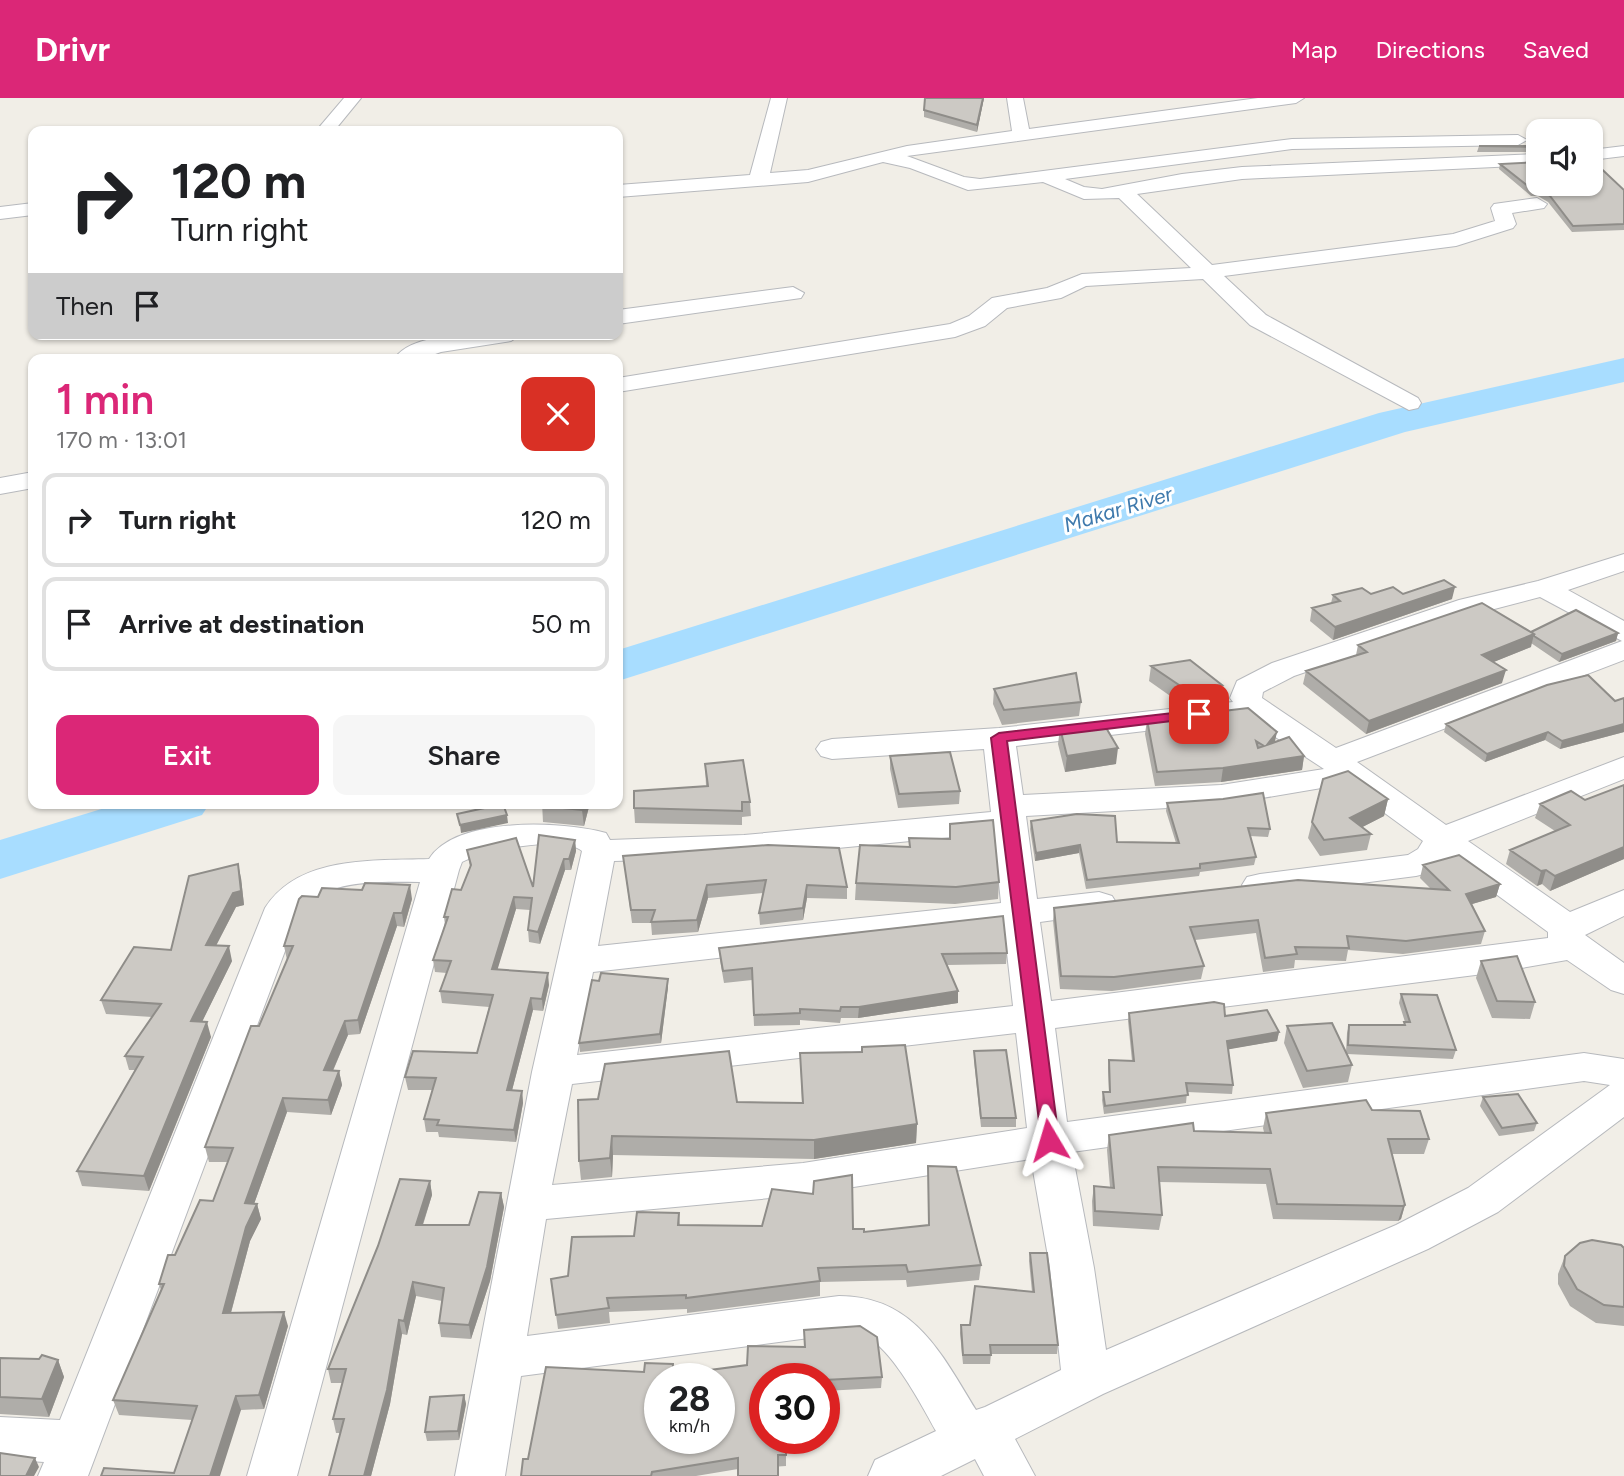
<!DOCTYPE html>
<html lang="en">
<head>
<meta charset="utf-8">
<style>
	:root { --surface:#fff; --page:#f6f6f6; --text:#202124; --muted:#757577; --line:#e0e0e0; --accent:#db2777 }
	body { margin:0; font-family:Figtree,sans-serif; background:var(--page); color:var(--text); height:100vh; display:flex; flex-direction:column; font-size:26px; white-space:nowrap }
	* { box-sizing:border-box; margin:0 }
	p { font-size:23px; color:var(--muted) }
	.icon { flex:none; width:38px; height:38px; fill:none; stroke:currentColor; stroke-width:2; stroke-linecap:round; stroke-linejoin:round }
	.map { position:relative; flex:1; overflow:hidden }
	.panel { position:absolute; left:28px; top:256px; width:595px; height:455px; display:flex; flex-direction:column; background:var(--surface); border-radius:14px; box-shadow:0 2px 5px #0004 }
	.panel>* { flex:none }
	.banner { position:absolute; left:28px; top:28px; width:595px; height:214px; border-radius:14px; box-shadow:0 2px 5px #0004; background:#fff; color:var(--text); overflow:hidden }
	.buttons { position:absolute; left:1526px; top:21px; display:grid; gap:14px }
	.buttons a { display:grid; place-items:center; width:77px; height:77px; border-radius:14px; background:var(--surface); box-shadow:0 2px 5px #0004; font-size:35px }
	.speed { position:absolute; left:644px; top:1265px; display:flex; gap:14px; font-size:35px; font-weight:700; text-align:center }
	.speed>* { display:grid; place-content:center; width:91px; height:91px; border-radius:50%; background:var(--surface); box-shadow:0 2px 5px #0004; line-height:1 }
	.speed small { font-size:18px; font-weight:400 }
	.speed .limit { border:10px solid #d22; background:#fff; color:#111 }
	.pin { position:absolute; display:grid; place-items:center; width:60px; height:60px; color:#fff; margin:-30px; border-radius:14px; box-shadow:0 4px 10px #0006 }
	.me { position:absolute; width:77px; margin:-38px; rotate:353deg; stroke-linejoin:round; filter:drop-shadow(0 0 5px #0008) }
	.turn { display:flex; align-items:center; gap:24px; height:147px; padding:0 28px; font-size:32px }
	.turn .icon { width:91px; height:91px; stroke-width:2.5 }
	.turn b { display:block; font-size:49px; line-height:60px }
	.then { display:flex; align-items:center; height:66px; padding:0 28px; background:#0003; gap:14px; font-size:26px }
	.round { display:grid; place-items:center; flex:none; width:74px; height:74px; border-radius:14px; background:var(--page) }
	.headline { display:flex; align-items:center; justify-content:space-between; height:119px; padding:0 28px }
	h1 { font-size:42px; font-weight:600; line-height:52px; color:var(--accent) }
	.action { display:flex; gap:14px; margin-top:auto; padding:14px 28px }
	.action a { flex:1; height:80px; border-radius:14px; background:var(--accent); color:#fff; font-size:28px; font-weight:600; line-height:80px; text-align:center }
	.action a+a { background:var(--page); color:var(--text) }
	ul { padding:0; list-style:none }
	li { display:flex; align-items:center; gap:21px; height:94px; margin:0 14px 10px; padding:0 14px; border:4px solid var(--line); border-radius:14px }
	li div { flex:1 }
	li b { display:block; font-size:26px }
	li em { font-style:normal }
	header { display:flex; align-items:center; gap:42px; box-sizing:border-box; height:98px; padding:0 35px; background:var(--accent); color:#fff }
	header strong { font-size:33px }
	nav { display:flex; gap:38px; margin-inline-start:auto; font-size:24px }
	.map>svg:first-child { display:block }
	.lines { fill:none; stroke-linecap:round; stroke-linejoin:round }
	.river { fill:#a8ddff; fill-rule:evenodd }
	.minor-casing { stroke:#b7b9bd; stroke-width:2 }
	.minor { fill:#fff; fill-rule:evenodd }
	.wall { fill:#afada9 }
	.shaded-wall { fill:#8f8d89 }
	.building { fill:#ccc9c4; stroke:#8f8d89; stroke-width:2; fill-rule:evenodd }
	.route { fill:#db2777; stroke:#8e194d; stroke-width:2 }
	.labels { text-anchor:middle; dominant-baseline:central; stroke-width:6; stroke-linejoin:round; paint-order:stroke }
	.water-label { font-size:21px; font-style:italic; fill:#3e79ac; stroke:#fff }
</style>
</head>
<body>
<header>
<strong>Drivr</strong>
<nav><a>Map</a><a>Directions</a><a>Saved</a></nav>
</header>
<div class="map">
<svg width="1624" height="1378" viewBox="0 0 1624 1378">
	<rect width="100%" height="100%" fill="#f1eee7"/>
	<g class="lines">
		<!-- river -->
		<path class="river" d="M1624,260V284L1405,334L618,583V552L1379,315Z
			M121,705H210L202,717L0,781V742Z"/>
		<defs>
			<path id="minor" d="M344,0H361L334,33H316Z
				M771,0H787L770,75L808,72L907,48L1012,33L1007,0H1023L1029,31L1258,0H1304L1296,5L907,58L964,79L980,81L1292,41L1518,37L1527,42L1518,47L1292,51L1065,81L1084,89L1102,91L1182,76L1242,69L1538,56V67L1242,81L1137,96L1212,167L1453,136L1495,123L1491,110L1494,106L1537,100L1547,106L1544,110L1512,115L1516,126L1513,130L1456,148L1224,178L1266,217L1418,300L1421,305L1418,310L1409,312L1250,227L1203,181L1086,188L1061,200L1007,210L985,228L955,239L618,294V280L950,226L969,218L992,200L1047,190L1082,176L1191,170L1119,100L1084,101L1043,84L968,92L910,70L883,64L808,84L618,99V87L750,77Z
				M1624,48V58L1591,62V52Z
				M33,105V117L0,121V109Z
				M793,189L804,195L801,200L618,226V212Z
				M522,236L511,243L441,254L421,261H394C414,231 490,236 522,236Z
				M33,374V390L0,396V380Z
				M1624,456V473L1568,492L1624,523V562L1357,664L1446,727L1624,659V681L1468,743L1570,814L1624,792V818L1585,837L1624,865V896L1611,892L1567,862L1499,874L1055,930L1067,1024L1584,955L1624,961V1019L1498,1114L1428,1151L1103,1296L1015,1341L1035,1378H984L975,1361L941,1378H868L875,1362L936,1333C922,1308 889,1244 861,1237C854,1235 846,1236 839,1236L521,1278L505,1378H455L532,974L582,753C563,737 483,752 462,764L459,772L297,1378H247L420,784C379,784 329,780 300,813L88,1378H38L44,1364L0,1361V1319L60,1322L265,810C299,757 373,763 429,761C456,718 563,723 606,735L610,742L744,737L991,714L984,651L832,661L821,658L816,651L821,644L832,641L999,630L1233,604L1230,600L1237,583L1272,565L1459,502L1538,483ZM1540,499L1622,543L1336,650L1262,600L1263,594L1294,578L1479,515ZM1248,621L1324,671L1221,687L1023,697L1016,648ZM1345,686L1423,743L1418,751L1408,757L1260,776L1247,779L1242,787L1247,795L1260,798L1416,778L1428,775L1448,761L1548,834V840L1051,903L1040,824L1112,814L1117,806L1112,798L1099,794L1037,801L1026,718L1221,707ZM994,735L1001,805L598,848L614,763L744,759ZM1004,828L1013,908L577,957L593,874ZM1016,935L1027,1030L803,1065L552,1087L572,986ZM1584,983L1610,987L1468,1090L1396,1127L1106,1252L1094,1170L1072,1054ZM1031,1061L1050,1170L1061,1272L985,1309L976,1312C941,1255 914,1198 839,1198L527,1238L546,1121L803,1097Z"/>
		</defs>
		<!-- minor casing -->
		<use href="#minor" class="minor-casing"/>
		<!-- minor -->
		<use href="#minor" class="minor"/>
	</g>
	<!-- wall -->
	<path class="wall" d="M984,0L977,34L924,19V12Z
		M1479,48H1538V54H1477Z
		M1500,66L1624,92V132L1572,134L1548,104L1538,98H1531L1499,71Z
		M1403,496L1452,501L1333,542L1310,523L1312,510L1331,505L1333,497Z
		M1531,534L1618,535L1616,543L1559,564L1531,545V549L1493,564L1502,585L1366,636L1303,586L1306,573L1356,557L1358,547Z
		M1151,568L1222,587L1219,603L1183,607L1149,583Z
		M994,591L1081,604L1079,618L1002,627L993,606Z
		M1624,600V634L1560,651L1545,642L1485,664L1444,634L1446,626L1615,603Z
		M1215,614L1304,658L1302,672L1221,684L1155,688L1145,636L1147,622L1214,617Z
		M1060,630L1116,666L1065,674L1058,646Z
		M890,658L960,693L959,706L898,710L890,671Z
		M705,666L750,704L751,718L742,719V727L635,725L634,710L706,688Z
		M1624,687V761L1550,793L1542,786L1537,788L1506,766L1510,752L1555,733L1535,720L1540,706L1585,702Z
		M1388,701L1384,718L1362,729L1371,736L1367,752L1320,758L1308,740L1312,724Z
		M542,705H590L584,728L543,724Z
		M1167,705L1270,731L1268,739L1250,738L1256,759L1254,767L1200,774L1199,778L1086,791L1079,755L1035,763L1030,731L1031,723L1117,744L1176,745L1166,713Z
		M950,726L999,784L998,801L955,806L855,802L856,785L909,749V740L949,741Z
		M575,742L576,753L571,772H565L540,846L529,844L528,832L530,812L516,811L497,871L549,887L543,913L533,912L512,992L522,993L523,1005L516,1044L439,1039L438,1034H426L424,1021L432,992H408L405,979L477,955L489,909L442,905L440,893L447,875L435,874L433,862L445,827L444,819L461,792L470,769L467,752L533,789Z
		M623,758L847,789V801L807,800L803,822L760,827L759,815L763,795L708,800L698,834L652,837L651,825H632Z
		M1423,767L1500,786L1496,799L1472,806L1485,833L1481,846L1403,856L1348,852L1346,863L1295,862L1294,870L1263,874L1256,835L1195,842L1204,868L1201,881L1112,893L1060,891L1053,823L1054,810L1431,791L1420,780Z
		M241,780L244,807L236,809L216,848L232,863L202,924L211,939L149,1093L82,1088L77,1073L135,972H129L125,958L152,919L106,916L101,902L171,852Z
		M412,801L404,829L397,828L360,936L348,937L333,973H339L342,987L331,1017L287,1014L254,1106H257L261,1121L250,1143L231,1215L288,1228L264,1311L241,1312L174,1375L192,1322L119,1317L113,1302L161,1192L159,1186L175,1157L213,1103L228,1064H209L205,1049L259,928L287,862L284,848Z
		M719,850L1007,855L1006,866L947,867L958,905L858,920H841L840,925L800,922V927L754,928L752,882L724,885L720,862Z
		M1481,863L1535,904L1530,921L1492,920L1476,880Z
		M668,881V889L661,945L580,954L579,945L599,883Z
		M1401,896L1456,952L1453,961L1347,956L1352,967L1348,984L1303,990L1284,945L1287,928L1346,954L1347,935L1349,927H1404L1405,924L1399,905Z
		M1129,915L1225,918L1279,934L1277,943L1228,951L1233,987L1232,996L1187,994L1186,1005L1104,1016L1102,1002L1103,994H1109L1108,970L1109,962L1132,963L1128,923Z
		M862,949L917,1026L916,1045L814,1061L613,1057L612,1079L581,1082L579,1063L578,1002L802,1005L800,955L861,954Z
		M974,953L1016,1020V1029H981L974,962Z
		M1483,999L1537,1025L1534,1033L1499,1038L1480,1008Z
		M1372,1012L1429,1041L1424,1056H1392L1405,1107L1401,1121L1398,1123L1273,1121L1266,1086L1159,1084L1162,1117L1159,1132L1093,1128L1092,1103L1094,1088L1110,1089L1107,1052L1109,1037L1194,1033L1264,1034L1263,1030L1266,1015Z
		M928,1068L981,1167L979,1182L907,1189L906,1182L820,1184V1198L687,1215V1211L609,1214L610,1225L558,1231L551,1181L568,1178L634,1138L679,1115L680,1127L853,1131L864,1134L928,1128Z
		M430,1083L432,1097L423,1127H469L501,1095L504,1109L490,1183L471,1241L441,1239L439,1225L442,1203L416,1198L407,1237L402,1236L390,1306L371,1378H329L340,1335H336L333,1321L342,1285H331L328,1271Z
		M1624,1150V1228L1596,1225L1570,1208L1558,1186V1176L1565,1158Z
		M1030,1155L1058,1247L1057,1256H991L990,1266H963L960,1235L961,1227H970L1032,1194L1029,1163Z
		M804,1232L882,1279L881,1290L824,1293V1281H765L786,1340V1368L738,1371L696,1378H521L528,1361L674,1277L747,1267L804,1249Z
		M0,1260L58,1262L64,1279L49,1319L0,1316Z
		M464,1297L466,1306L459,1342L427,1343L425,1334Z"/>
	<!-- shaded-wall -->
	<path class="shaded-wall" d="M983,0H984L977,34V27Z
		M1455,489L1452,501L1333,542L1335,529Z
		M1618,535L1616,543L1559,564L1562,556Z
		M1534,536L1531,549L1479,570L1482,557Z
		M1506,572L1502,585L1366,636L1369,623Z
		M1624,626V634L1560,651L1562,643Z
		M1277,634L1274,648L1267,647Z
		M1548,634L1545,642L1485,664L1487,656Z
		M1118,650L1116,666L1065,674L1067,658Z
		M1304,658L1302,672L1221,684L1223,670Z
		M1388,701L1384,718L1347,737L1350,720Z
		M584,705H590L584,728L582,712Z
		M507,717L508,725L461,735L460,727Z
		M575,742L576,753L571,772L569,761Z
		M1080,747L1079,755L1035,763L1036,755Z
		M1624,749V761L1550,793L1555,778Z
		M564,761L565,772L540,846L538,834Z
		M238,766L241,780L244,807L236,809L209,861L206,847L233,795Z
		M1546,772L1542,786L1537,788L1541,773Z
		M1500,786L1496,799L1462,809L1466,796Z
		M410,787L412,801L404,829L402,815Z
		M707,787L708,800L698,834L697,822Z
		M807,787V800L803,822V810Z
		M514,799L516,811L494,883L492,871Z
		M394,815L397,828L360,936L358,922Z
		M229,848L232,863L195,938L191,923Z
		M548,875L549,887L543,913L542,901Z
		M668,881V889L661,945L660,936Z
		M958,893V905L858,920L859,909Z
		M531,900L533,912L509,1004L507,992Z
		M345,923L348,937L327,986L324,972Z
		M207,924L211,939L149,1093L144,1078Z
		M1279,934L1277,943L1225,952L1227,943Z
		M339,973L342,987L331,1017L328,1002Z
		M522,993L523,1005L516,1044L514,1032Z
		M283,1000L287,1014L249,1120L245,1105Z
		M917,1026L916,1045L814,1061V1042Z
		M612,1038L613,1057L612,1079L610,1060Z
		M430,1083L432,1097L418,1141L416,1127Z
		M501,1095L504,1109L490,1183L471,1241L469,1227Z
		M257,1106L261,1121L250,1143L227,1229L223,1215L246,1129Z
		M1405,1107L1401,1121L1398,1123L1403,1108Z
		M413,1184L416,1198L407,1237L404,1223Z
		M284,1214L288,1228L264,1311L259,1297Z
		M399,1222L402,1236L390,1306L371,1378H364Z
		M58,1262L64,1279L49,1319L42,1301Z
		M464,1297L466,1306L459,1342L458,1333Z
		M236,1298L241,1312L220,1378H210Z
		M35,1360L39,1369L34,1378H26Z"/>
	<!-- building -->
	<path class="building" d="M925,0H983L977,27L924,12Z
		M1479,48H1538V49Z
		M1591,61L1624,92V126L1573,128L1550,98L1540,92H1533L1500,66L1538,64V86H1591Z
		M1444,482L1455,489L1335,529L1312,510L1340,503L1333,497L1362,490L1371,496L1393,489L1403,496Z
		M1482,505L1534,536L1482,557L1506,572L1369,623L1306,573L1367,554L1358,547Z
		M1576,512L1618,535L1562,556L1534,538V536L1531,534Z
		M1190,562L1222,587L1185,591L1151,568Z
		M1076,575L1081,604L1004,612L994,591Z
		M1588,577L1615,603L1624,600V626L1562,643L1548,634L1487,656L1446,626L1547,587Z
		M1248,610L1277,634L1267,647L1289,639L1304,658L1223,670L1157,674L1147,622L1219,617L1215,614ZM1256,643L1264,648L1258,650Z
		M1100,625L1105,628L1118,650L1067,658L1060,630Z
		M950,654L960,693L899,696L890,658Z
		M743,662L750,704H742V713L634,710V693L708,688L705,666Z
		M1348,673L1388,701L1350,720L1371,736L1324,742L1312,724L1323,681Z
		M1624,687V749L1555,778L1546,772L1541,773L1510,752L1570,727L1540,706L1571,693L1585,702Z
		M1263,695L1270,731L1248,730L1256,759L1200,766V770L1087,782L1080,747L1036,755L1031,723L1077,716L1115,718L1117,744L1179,745L1167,705L1223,701Z
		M542,705H584L582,712L541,708Z
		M503,706L507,717L460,727L457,716Z
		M993,722L999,784L956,789L856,785L860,747L910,749L909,740L950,741V726Z
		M539,737L575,742L569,761H564L538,834L528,832L532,800L514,799L492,871L548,875L542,901L531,900L507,992L522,993L514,1032L437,1027L439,1022L424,1021L436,980L405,979L413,953L477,955L493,897L440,893L451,863L433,862L448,819H444L452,791L461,792L471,767L467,752L516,740L533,789Z
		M768,747L839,750L847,789L807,787L803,810L759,815L766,782L707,787L697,822L651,824L655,812H631L623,758Z
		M1459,757L1500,786L1466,796L1485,833L1406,843L1347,838L1349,850L1295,849L1297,856L1265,860L1258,822L1190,829L1204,868L1114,879L1061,878L1054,810L1298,782L1449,792L1423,767Z
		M238,766L241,793L233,795L206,847L229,848L191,923L207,924L144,1078L77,1073L143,959L125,958L161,906L101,902L134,849L171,852L189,778Z
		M365,785L410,787L402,815H394L358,922L345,923L324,972L339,973L328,1002L283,1000L245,1105L257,1106L246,1129L223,1215L284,1214L259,1297L236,1298L210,1378H101L104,1370L174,1375L197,1308L113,1302L164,1186H159L168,1157H175L200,1102L213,1103L233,1050L205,1049L251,928H259L293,848H284L299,801L302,798L318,799L322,790L362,792Z
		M1003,818L1007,855L942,856L958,893L859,909H841L840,913L800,911V915L754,917L752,870L723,873L719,850Z
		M1517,858L1535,904L1497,903L1481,863Z
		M601,875L668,881L660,936L579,945L592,882L599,883Z
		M1401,896L1437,897L1456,952L1348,947L1349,927H1405L1404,924H1410Z
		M1214,904L1224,906L1225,918L1267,912L1279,934L1227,943L1233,987L1186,985L1188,997L1105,1008L1103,994H1110L1109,962L1134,963L1129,915Z
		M1332,925L1352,967L1307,973L1287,928Z
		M905,947L917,1026L814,1042L612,1038L610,1060L579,1063L578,1002L598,1001L605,966L729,953L737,1004L803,1005L800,955L862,954V949Z
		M1006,952L1016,1020H981L974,953Z
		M1518,996L1537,1025L1502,1030L1483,999Z
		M1366,1002L1372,1012L1420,1013L1429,1041H1388L1405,1107L1403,1108L1277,1106L1270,1071L1158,1069L1162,1117L1095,1113L1094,1088L1114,1090L1109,1037L1193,1025L1194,1033L1271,1035L1266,1015Z
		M928,1068L956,1069L981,1167L908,1174L906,1167L818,1170L820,1183L686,1200V1197L607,1200L609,1210L556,1217L551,1181L568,1178L572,1139L634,1138L637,1114L679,1115L678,1127L762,1128L772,1091L813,1096L814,1083L852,1077L853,1131H864V1134L929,1127Z
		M400,1081L430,1083L416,1127H469L479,1094L501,1095L487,1169L469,1227L439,1225L444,1190L413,1184L404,1223L399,1222L387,1292L364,1378H329L344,1321H333L346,1271H328L378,1148Z
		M1592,1142L1621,1147L1624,1150V1209L1604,1207L1577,1191L1564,1168L1565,1158L1580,1145Z
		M1030,1155H1047L1058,1247H990L991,1257H963L961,1227H970L975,1188L1034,1194Z
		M860,1228L877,1239L882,1279L824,1282L765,1281V1340H786V1357H778V1378H738V1360L652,1374L651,1378H521L523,1361H528L546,1269L644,1274L645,1265L673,1266L672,1277L747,1267L748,1248L805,1249L804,1232ZM660,1281H719V1340H660Z
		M42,1257L58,1262L42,1301L0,1299V1260L39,1261Z
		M464,1297L458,1333L425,1334L430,1299Z
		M0,1355L35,1360L26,1378H0Z"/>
	<!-- route -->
	<path class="route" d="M1199,612L1206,616L1204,619L1007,643L1059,1042L1056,1047H1042L991,640L999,635Z"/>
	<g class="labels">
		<!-- water labels -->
		<g class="water-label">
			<text transform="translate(1118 411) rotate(-17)">Makar River</text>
		</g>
	</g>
</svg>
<div class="buttons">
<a><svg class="icon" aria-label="sound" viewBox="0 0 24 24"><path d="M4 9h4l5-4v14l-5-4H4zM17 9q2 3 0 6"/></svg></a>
</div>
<div class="speed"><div>28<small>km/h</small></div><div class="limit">30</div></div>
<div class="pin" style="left:1199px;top:616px;background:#d93025"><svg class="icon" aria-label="arrive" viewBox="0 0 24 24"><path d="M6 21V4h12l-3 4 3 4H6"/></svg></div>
<svg class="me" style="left:1049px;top:1042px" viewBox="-20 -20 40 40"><path d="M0-17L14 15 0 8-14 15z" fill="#db2777" stroke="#fff" stroke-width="4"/></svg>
<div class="banner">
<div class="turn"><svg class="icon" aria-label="right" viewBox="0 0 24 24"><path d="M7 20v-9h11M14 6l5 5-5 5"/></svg><div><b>120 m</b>Turn right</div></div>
<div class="then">Then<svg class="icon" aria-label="arrive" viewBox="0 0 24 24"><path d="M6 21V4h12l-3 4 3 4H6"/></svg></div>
</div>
<section class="panel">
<div class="headline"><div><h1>1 min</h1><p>170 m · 13:01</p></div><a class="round" style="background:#d93025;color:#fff"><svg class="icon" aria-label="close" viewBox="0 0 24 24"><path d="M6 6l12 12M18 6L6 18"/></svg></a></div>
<ul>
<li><svg class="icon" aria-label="right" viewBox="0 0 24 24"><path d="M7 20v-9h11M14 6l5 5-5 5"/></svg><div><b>Turn right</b></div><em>120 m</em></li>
<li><svg class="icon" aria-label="arrive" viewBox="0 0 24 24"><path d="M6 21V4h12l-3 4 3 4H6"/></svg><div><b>Arrive at destination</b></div><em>50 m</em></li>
</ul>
<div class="action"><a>Exit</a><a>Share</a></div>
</section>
</div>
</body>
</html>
